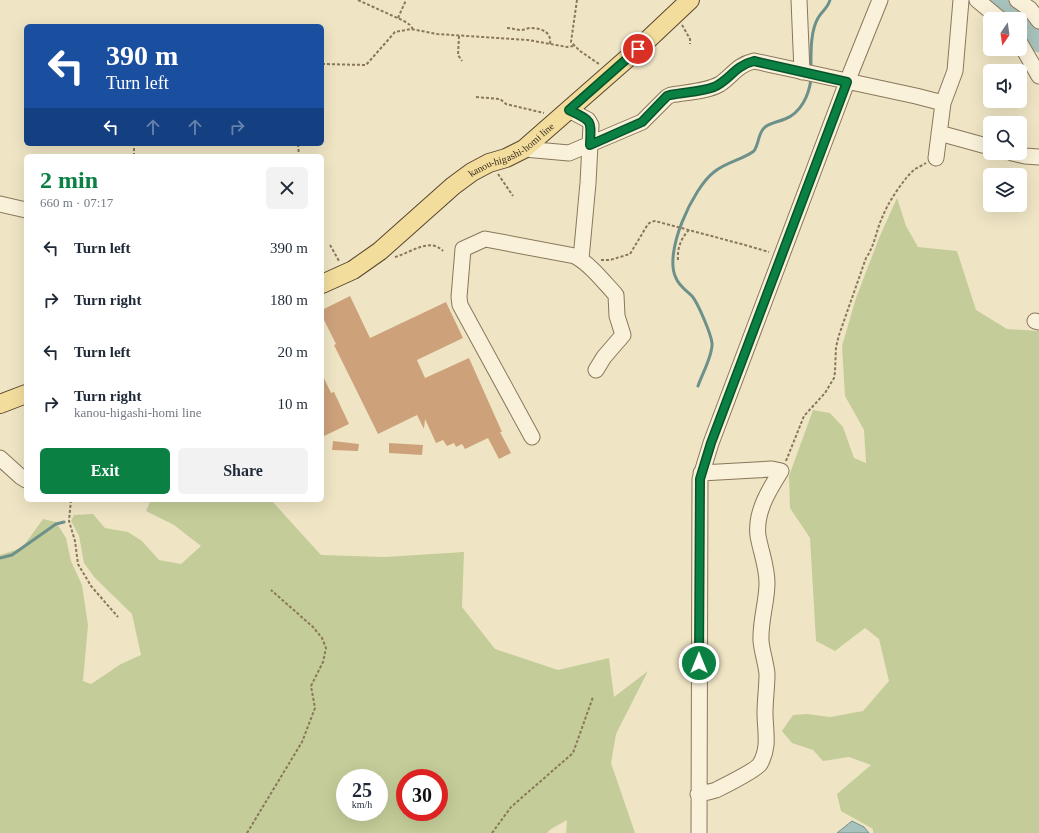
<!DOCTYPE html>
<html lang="en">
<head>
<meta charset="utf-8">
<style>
	:root { --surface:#fff; --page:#f2f2f3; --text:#1f2937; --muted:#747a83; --accent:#0b8043 }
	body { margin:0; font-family:Georgia,serif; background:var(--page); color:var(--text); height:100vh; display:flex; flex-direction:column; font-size:15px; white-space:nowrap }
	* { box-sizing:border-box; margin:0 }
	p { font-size:13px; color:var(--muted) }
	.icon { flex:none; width:22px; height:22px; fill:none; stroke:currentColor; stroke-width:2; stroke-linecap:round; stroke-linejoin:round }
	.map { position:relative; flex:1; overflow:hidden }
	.sheet { position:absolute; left:24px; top:154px; width:300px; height:348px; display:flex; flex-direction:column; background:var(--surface); border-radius:6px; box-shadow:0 4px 16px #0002 }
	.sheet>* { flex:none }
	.guide { position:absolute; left:24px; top:24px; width:300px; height:122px; border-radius:6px; box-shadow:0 4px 16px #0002; background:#1a4fa0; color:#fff; overflow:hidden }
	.needle { width:26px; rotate:193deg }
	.buttons { position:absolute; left:983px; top:12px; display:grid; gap:8px }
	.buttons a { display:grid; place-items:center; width:44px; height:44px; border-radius:6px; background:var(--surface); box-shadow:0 4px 16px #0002; font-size:20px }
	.speed { position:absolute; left:336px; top:769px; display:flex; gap:8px; font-size:20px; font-weight:700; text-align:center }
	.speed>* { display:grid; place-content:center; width:52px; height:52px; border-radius:50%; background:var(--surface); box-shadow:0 4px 16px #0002; line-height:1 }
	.speed small { font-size:10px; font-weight:400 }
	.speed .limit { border:6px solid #d22; background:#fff; color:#111 }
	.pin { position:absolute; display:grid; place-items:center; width:34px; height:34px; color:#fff; margin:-17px; border:2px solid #fff; border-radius:50%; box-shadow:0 1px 4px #0007 }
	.me { position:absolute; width:44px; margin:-22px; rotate:0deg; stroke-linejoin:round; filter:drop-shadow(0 0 3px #0008) }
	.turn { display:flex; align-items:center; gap:14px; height:84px; padding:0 16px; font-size:18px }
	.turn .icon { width:52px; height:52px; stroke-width:2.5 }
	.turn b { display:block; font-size:28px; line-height:34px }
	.lanes { display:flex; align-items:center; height:38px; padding:0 16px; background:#0003; justify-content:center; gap:20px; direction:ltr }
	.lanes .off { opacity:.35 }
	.round { display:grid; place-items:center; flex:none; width:42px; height:42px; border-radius:6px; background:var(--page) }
	.head { display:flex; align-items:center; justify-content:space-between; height:68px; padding:0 16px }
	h1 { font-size:24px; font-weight:800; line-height:30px; color:var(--accent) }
	.action { display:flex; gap:8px; margin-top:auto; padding:8px 16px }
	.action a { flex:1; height:46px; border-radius:6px; background:var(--accent); color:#fff; font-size:16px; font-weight:800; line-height:46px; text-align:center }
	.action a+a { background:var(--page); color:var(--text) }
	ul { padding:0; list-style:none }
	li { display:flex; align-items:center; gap:12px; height:52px; padding:0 16px }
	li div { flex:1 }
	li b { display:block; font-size:15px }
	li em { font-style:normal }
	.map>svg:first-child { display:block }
	.green { fill:#c4cd99; fill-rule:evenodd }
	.water { fill:#a7c2bc; stroke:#6d918a }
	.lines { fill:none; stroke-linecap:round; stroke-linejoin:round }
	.stream { stroke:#6d918a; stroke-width:3 }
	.river { stroke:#a7c2bc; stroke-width:19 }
	.building { fill:#cda27b }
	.minor-casing { stroke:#8a775b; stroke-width:17 }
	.major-casing { stroke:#58452f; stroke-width:20 }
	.path { stroke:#8a775b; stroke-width:2; stroke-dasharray:3 2; stroke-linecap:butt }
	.minor { stroke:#f9f1d9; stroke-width:15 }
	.major { stroke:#f2dd9d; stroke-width:18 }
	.route-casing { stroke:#07532c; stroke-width:10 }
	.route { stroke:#0b8043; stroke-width:7 }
	.labels { text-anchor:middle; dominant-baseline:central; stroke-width:4; stroke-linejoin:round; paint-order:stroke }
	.street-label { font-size:10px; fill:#3a2e1f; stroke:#f6eed5 }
</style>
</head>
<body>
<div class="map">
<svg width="1039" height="833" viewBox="0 0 1039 833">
	<rect width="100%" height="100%" fill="#efe5c5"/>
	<!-- green -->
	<path class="green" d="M897,198L906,226L918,247L957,251L976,310L1007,329L1039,331V833H873V829L841,811L837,794L871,765L849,757L823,761L813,750L792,743L782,731L793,715L807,714L830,717L863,711L889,681L879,639L865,628L835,651L816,641L810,538L790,508L789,476L813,410L830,413L843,427L854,458L866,463L864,430L845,396L842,346L856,298L879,238Z
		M151,500H271L321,555L384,557L464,552L462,607L495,649L558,670L609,658L614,697L648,671L616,734L611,763L635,833H566L567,820L551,829L547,833H0V555L22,548L43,519L56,522L66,538L71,561L82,585L88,625L83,681L91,684L121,664L141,655L132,614L95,578L84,563L79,536L71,521L74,515L93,514L105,528L128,532L142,541L159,560L181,564L201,546L174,525L146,511ZM345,778H379V812H345ZM405,778H439V812H405Z"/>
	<!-- water -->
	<path class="water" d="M852,821L864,827L869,833H837Z"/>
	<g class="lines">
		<!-- stream -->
		<path class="stream" d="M811,69C811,54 810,32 818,18C822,11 828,8 830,0
			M698,386C702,374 713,355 712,343C711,334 698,303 692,296C686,290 679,286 676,278C663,253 693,188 714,172C726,162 742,160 754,151C759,144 758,134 764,128C769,123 778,122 785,119C801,113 809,95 811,79
			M0,558L12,555L56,524L64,522"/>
		<!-- river -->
		<path class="river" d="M993,0L1016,19
			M1020,23L1035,37L1039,43"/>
	</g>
	<!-- building -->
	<path class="building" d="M350,296L370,338L446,302L463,338L417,360L425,378L469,358L502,432H500L511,453L499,459L488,438L465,449L462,444L456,447L454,443L447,446L443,440L436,443L425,419L424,429L417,415L378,434L334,345L336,344L322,316V310Z
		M322,374L331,393L334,392L349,424L322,437Z
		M333,441L359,444L358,451L332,450Z
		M389,443L423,445L422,455L389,453Z"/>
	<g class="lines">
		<defs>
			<path id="minor" d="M799,0L802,72
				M977,0L1000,19
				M1017,0L1030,9L1039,21
				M1020,43L1039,76
				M569,110L588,120L591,125L588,183L581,259
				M939,133L990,147
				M524,149L569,153L642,122L667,97L671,95C686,92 706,92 720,84C733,75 737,65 754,61L916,96L943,103
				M1012,153L1025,156L1039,157
				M936,158L943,103L955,71L961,0
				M0,204L26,210
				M1035,321L1039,322
				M532,437L460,305L459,297L463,249L485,239L575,256C591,265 603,281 616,295L617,316L623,335L604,357L596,370
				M0,458L21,477L26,480
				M698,794C704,793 710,792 716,790C724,786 756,770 760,764C770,747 765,731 765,713C765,700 767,687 767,674C766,663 762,652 761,641C760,621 767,602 767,583C767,567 761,552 758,536C755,512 769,490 781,471L772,469L701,473
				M699,833L700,479L711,443L847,82L880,0"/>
			<g id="major">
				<path id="s1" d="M322,284L353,270L380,251L453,186L472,172L489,163L506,158L524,149L638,49L690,0"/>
				<path d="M0,404L26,394"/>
			</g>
		</defs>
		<!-- minor casing -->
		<use href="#minor" class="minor-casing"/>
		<!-- major casing -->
		<use href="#major" class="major-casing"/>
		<!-- path -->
		<path class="path" d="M358,0L404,21L410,25L413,29
			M577,0L571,42L580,51L599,64
			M398,18L406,0
			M682,25L690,39V44
			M507,28C512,28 516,30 521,30C524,30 527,28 531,28C541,28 552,32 550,44
			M459,36L458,55L462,61
			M322,64L366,65L395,32L411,29L437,34L528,40L567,47L574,46
			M476,97L500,99L506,104L544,113
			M298,144L299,156
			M134,156V144
			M498,174L513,196
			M330,245L339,261
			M395,257C410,253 430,237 443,251
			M601,260H610L630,254L648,224L651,222L655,221L745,245L769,252
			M678,260C677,249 681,238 689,230
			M786,461L804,416L825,393L834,378L835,372L836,347L839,335L866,258C875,245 876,231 882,218C887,204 904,178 915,169C919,167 923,165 926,163
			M71,500L69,521L75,541L78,564L91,586L118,617
			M247,833L302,742L315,708L311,686L323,662L326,648L322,638L313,627L271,590
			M492,833L511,807L573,753L593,697"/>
		<!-- minor -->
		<use href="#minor" class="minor"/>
		<!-- major -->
		<use href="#major" class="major"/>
	</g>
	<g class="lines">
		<defs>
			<path id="route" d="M638,49L569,110C593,122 591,119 590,145L642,122L667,96L670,95C684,92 701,92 714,87C730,80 734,66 754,61L847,82L711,443L700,479L699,663"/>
		</defs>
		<!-- route casing -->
		<use href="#route" class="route-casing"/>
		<!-- route -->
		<use href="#route" class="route"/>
	</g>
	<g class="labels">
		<!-- street labels -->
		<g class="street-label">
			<text stroke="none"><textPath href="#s1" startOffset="234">kanou-higashi-homi line</textPath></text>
		</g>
	</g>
</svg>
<div class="buttons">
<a><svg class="needle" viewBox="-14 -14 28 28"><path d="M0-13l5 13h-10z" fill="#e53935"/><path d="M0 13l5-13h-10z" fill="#747a83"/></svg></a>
<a><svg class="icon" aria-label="sound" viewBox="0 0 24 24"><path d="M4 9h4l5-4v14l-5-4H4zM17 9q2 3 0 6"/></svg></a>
<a><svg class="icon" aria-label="search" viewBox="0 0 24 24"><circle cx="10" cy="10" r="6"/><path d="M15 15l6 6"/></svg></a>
<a><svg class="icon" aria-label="layers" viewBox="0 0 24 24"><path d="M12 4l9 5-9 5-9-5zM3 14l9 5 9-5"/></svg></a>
</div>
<div class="speed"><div>25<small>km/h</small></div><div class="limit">30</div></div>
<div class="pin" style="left:638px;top:49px;background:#d93025"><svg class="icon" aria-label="arrive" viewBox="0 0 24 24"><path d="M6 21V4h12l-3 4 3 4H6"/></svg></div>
<svg class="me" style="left:699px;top:663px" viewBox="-20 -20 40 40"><circle r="17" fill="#0b8043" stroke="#fff" stroke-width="3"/><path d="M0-11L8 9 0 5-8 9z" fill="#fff"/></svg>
<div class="guide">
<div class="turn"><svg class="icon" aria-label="left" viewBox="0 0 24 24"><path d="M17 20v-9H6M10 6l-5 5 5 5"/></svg><div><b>390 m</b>Turn left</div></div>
<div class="lanes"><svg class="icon" aria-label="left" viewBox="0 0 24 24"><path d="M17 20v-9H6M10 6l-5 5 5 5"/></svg><svg class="icon off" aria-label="ahead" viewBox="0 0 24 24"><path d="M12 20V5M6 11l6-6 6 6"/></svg><svg class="icon off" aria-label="ahead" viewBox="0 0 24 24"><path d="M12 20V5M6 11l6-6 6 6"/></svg><svg class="icon off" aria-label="right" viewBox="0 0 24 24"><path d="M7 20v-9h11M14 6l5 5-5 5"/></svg></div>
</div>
<section class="sheet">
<div class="head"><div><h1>2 min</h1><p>660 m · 07:17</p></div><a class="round"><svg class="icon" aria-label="close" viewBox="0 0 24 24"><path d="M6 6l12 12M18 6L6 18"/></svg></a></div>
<ul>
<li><svg class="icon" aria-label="left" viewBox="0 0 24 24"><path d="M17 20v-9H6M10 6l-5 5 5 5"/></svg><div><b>Turn left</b></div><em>390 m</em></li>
<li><svg class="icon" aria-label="right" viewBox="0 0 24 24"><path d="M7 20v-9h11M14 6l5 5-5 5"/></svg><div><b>Turn right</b></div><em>180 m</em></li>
<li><svg class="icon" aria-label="left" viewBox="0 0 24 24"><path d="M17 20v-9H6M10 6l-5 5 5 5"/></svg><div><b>Turn left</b></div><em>20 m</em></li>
<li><svg class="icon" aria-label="right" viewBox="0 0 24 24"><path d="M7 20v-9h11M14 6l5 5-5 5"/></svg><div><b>Turn right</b><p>kanou-higashi-homi line</p></div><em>10 m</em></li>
</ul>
<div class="action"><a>Exit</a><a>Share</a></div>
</section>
</div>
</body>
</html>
